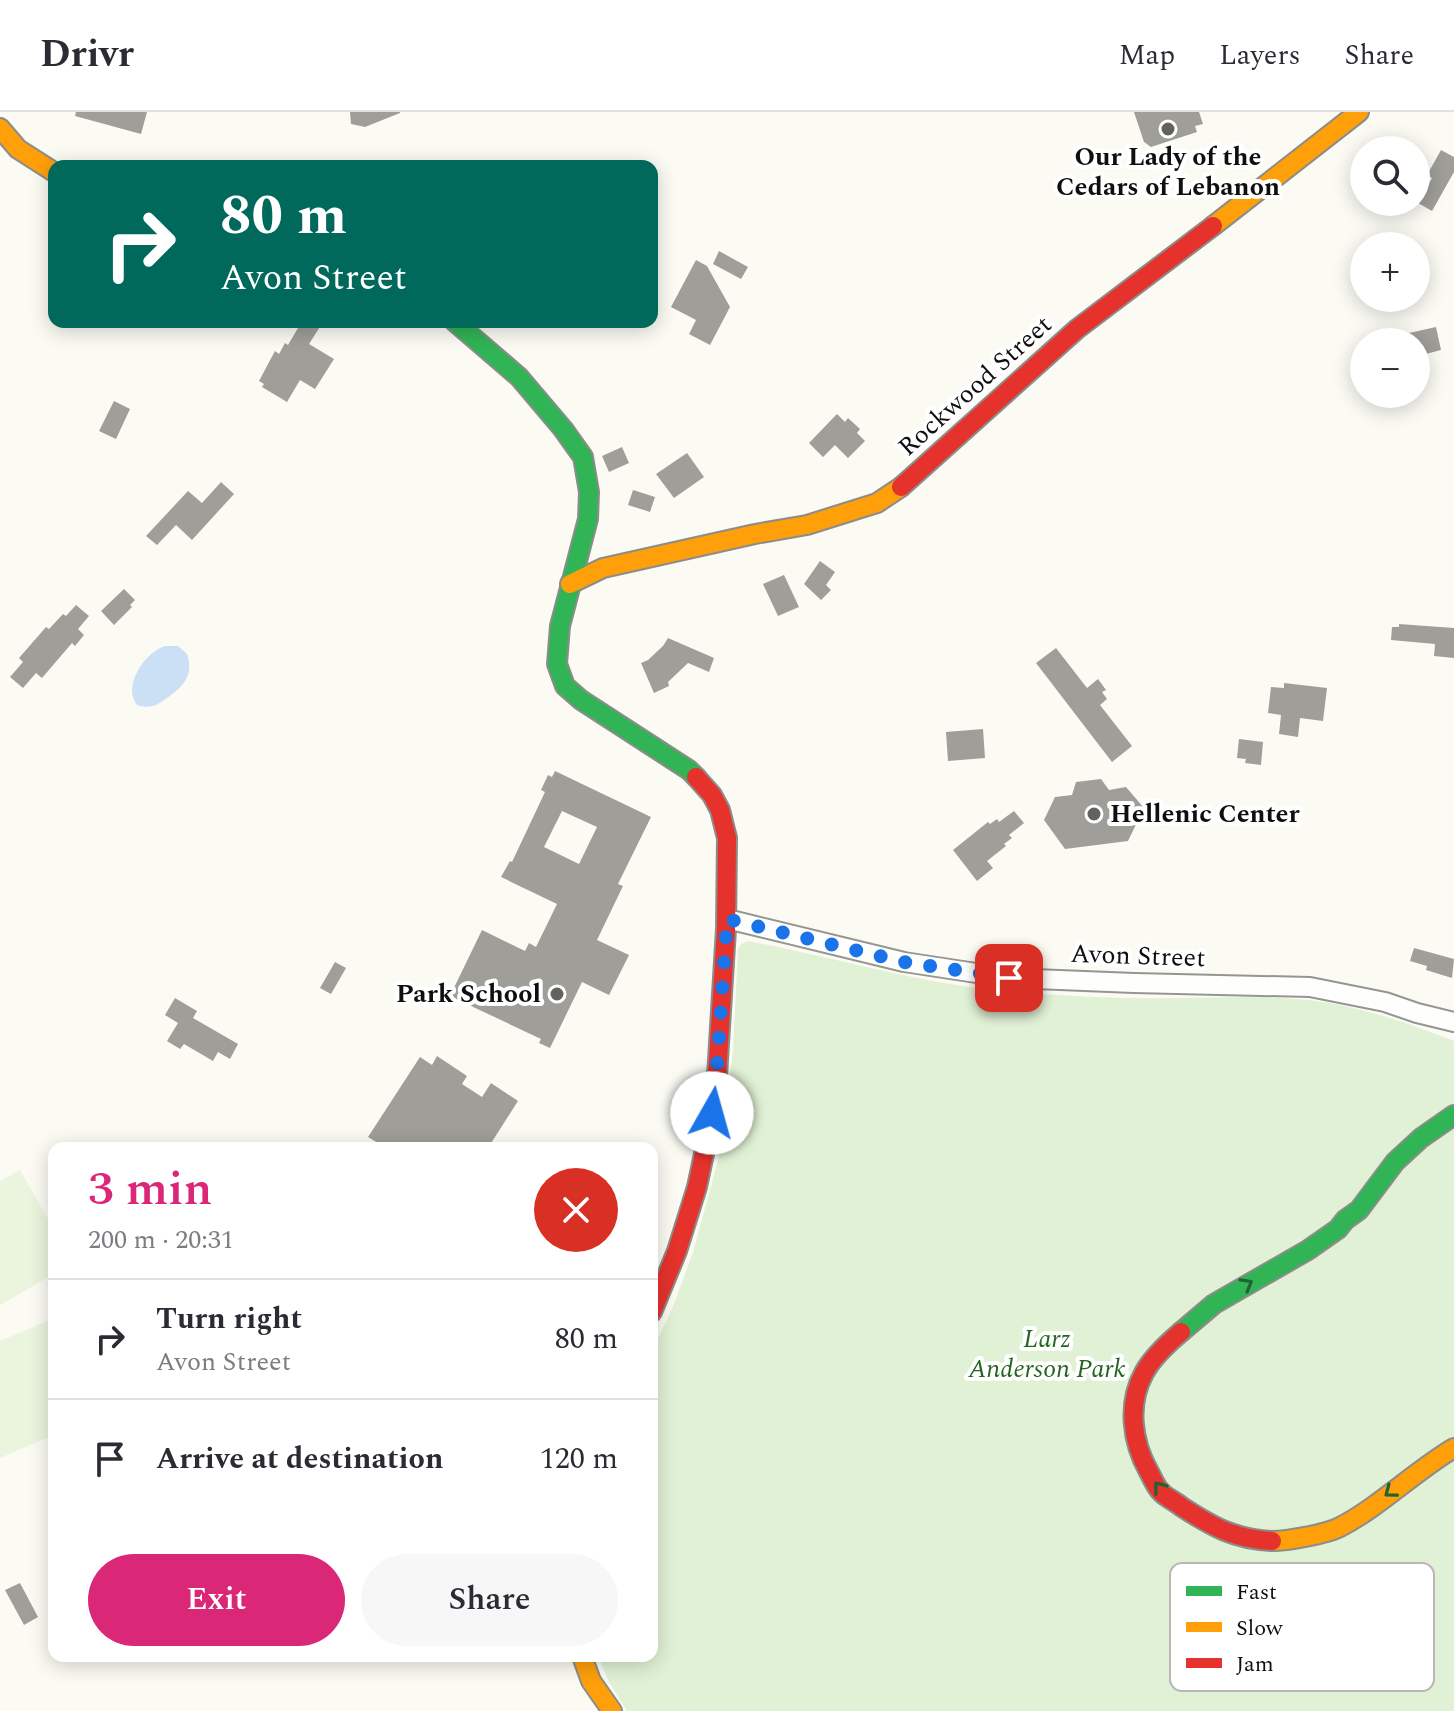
<!DOCTYPE html>
<html lang="en">
<head>
<meta charset="utf-8">
<style>
	:root { --surface:#fff; --page:#f7f7f7; --text:#2b2b33; --muted:#7c7c81; --line:#e1e1e2; --accent:#db2777 }
	body { margin:0; font-family:Spectral,serif; background:var(--page); color:var(--text); height:100vh; display:flex; flex-direction:column; font-size:30px; white-space:nowrap }
	* { box-sizing:border-box; margin:0 }
	p { font-size:26px; color:var(--muted) }
	.icon { flex:none; width:44px; height:44px; fill:none; stroke:currentColor; stroke-width:2; stroke-linecap:round; stroke-linejoin:round }
	.map { position:relative; flex:1; overflow:hidden }
	.side { position:absolute; left:48px; top:1030px; width:610px; height:520px; display:flex; flex-direction:column; background:var(--surface); border-radius:16px; box-shadow:0 4px 20px #0003 }
	.side>* { flex:none }
	.guide { position:absolute; left:48px; top:48px; width:610px; height:168px; border-radius:16px; box-shadow:0 4px 20px #0003; background:#00695c; color:#fff; overflow:hidden }
	.controls { position:absolute; left:1350px; top:24px; display:grid; gap:16px }
	.controls a { display:grid; place-items:center; width:80px; height:80px; border-radius:50%; background:var(--surface); box-shadow:0 4px 20px #0003; font-size:40px }
	.pin { position:absolute; display:grid; place-items:center; width:68px; height:68px; color:#fff; margin:-34px; border-radius:16px; box-shadow:0 4px 12px #0006 }
	.me { position:absolute; width:88px; margin:-44px; rotate:7deg; stroke-linejoin:round; filter:drop-shadow(0 0 6px #0008) }
	.turn { display:flex; align-items:center; gap:28px; height:168px; padding:0 40px; font-size:36px }
	.turn .icon { width:104px; height:104px; stroke-width:2.5 }
	.turn b { display:block; font-size:56px; line-height:68px }
	.round { display:grid; place-items:center; flex:none; width:84px; height:84px; border-radius:42px; background:var(--page) }
	.headline { display:flex; align-items:center; justify-content:space-between; height:136px; padding:0 40px }
	h1 { font-size:48px; font-weight:600; line-height:60px; color:var(--accent) }
	.action { display:flex; gap:16px; margin-top:auto; padding:16px 40px }
	.action a { flex:1; height:92px; border-radius:48px; background:var(--accent); color:#fff; font-size:32px; font-weight:600; line-height:92px; text-align:center }
	.action a+a { background:var(--page); color:var(--text) }
	ul { padding:0; list-style:none }
	li { display:flex; align-items:center; gap:24px; height:120px; padding:0 40px; border-top:2px solid var(--line) }
	li div { flex:1 }
	li b { display:block; font-size:30px }
	li em { font-style:normal }
	header { display:flex; align-items:center; gap:48px; box-sizing:border-box; height:112px; padding:0 40px; background:var(--surface); border-bottom:2px solid var(--line) }
	header strong { font-size:38px }
	nav { display:flex; gap:44px; margin-inline-start:auto; font-size:28px }
	.map>svg:first-child { display:block }
	.green { fill:#e1f1d5 }
	.pitch { fill:#ebf5de }
	.water { fill:#cbe0f4 }
	.building { fill:#9f9e99; fill-rule:evenodd }
	.lines { fill:none; stroke-linecap:round; stroke-linejoin:round }
	.street-casing { stroke:#959592; stroke-width:22 }
	.fast-casing { stroke:#8c8c89; stroke-width:22 }
	.slow-casing { stroke:#8c8c89; stroke-width:22 }
	.jam-casing { stroke:#8c8c89; stroke-width:22 }
	.street { stroke:#fefefd; stroke-width:18 }
	.fast { stroke:#30b455; stroke-width:18 }
	.slow { stroke:#ff9f0a; stroke-width:18 }
	.jam { stroke:#e5322d; stroke-width:18 }
	.oneway { stroke:#206232 }
	.route { stroke:#1a73e8; stroke-width:14; stroke-dasharray:0 25.2 }
	.poi-dot { fill:#62625f; stroke:#fff; stroke-width:3 }
	.labels { text-anchor:middle; dominant-baseline:central; stroke-width:8; stroke-linejoin:round; paint-order:stroke }
	.poi-label { font-size:26px; font-weight:bold; fill:#0f0f0f; stroke:#fff }
	.street-label { font-size:26px; fill:#0f0f0f; stroke:#fff }
	.park-label { font-size:26px; font-style:italic; fill:#246521; stroke:#fff }
	.key { fill:#fff; stroke:#b7b7b7; stroke-width:2 }
	.key-label { font-size:22px; fill:#0f0f0f }
</style>
</head>
<body>
<header>
<strong>Drivr</strong>
<nav><a>Map</a><a>Layers</a><a>Share</a></nav>
</header>
<div class="map">
<svg width="1454" height="1599" viewBox="0 0 1454 1599">
	<rect width="100%" height="100%" fill="#fbfbf4"/>
	<!-- green -->
	<path class="green" d="M748,829C834,845 917,871 1004,879C1061,884 1118,887 1174,886C1219,886 1264,883 1308,888C1359,894 1406,910 1454,929V1599H627L609,1570L598,1544H652V1240L674,1192L693,1140L719,1045L727,994L733,938L738,838L741,832Z"/>
	<!-- pitch -->
	<path class="pitch" d="M20,1058L54,1118V1162L0,1193V1069Z
		M54,1206V1323L0,1346V1229Z"/>
	<!-- water -->
	<path class="water" d="M165,534H178L187,542C194,563 184,574 167,586C156,594 150,597 137,593C122,574 145,540 165,534Z"/>
	<!-- building -->
	<path class="building" d="M76,0H147L141,22L75,4Z
		M350,0H400V1L365,15L351,12Z
		M1134,0H1199L1203,12L1195,14L1197,20L1151,35L1144,30Z
		M1441,38L1454,45V60L1432,99L1418,91L1432,66L1427,63Z
		M719,139L748,155L741,167L713,152Z
		M696,148L707,154L730,195L710,233L689,222L696,208L671,195Z
		M294,210H323L309,232L334,247L315,277L300,268L287,290L262,275L264,272L259,269L275,239L279,242L285,231L288,233L298,216Z
		M1436,215L1441,238L1422,243L1421,236L1416,237V230H1392L1391,225Z
		M114,289L130,297L116,327L99,319Z
		M837,302L845,310L848,306L860,317L857,321L865,329L848,346L835,333L823,345L809,331Z
		M622,335L629,351L609,360L602,344Z
		M687,341L704,365L674,386L656,362Z
		M221,370L234,382L192,428L176,413L157,433L146,424L188,379L202,391Z
		M633,378L655,385L650,400L628,393Z
		M820,449L835,460L826,473L831,478L821,488L804,472Z
		M784,463L799,495L778,504L763,472Z
		M124,477L135,488L130,493L132,495L114,513L101,499Z
		M76,493L89,504L78,517L84,523L75,534L72,531L42,566L36,561L23,576L10,565L23,550L19,546L46,515L49,517L63,502L66,504Z
		M1399,512L1454,516V546L1434,544L1435,532L1391,528L1392,515H1399Z
		M668,526L714,546L709,560L688,551L668,570L669,574L654,581L641,551L648,548L663,534Z
		M1056,536L1087,576L1098,567L1106,578L1102,580L1107,587L1100,593L1132,634L1112,650L1036,551Z
		M1284,571L1327,576L1323,609L1300,606L1298,625L1279,622L1281,603L1268,601L1271,575L1284,576Z
		M983,617L985,646L948,649L946,620Z
		M1239,627L1263,630L1261,653L1245,651L1246,647L1237,646Z
		M555,659L651,705L618,772L623,774L597,828L629,843L609,883L582,870L550,936L539,931L541,927L450,884L482,818L525,839L529,831L536,835L557,792L501,765L510,749L512,750L545,680L541,678L548,663L552,665ZM562,699L597,715L579,752L544,735Z
		M1101,667L1109,678L1126,675L1144,696L1128,729L1065,737L1044,708L1055,685L1072,683L1076,670Z
		M1014,699L1024,711L1009,723L1012,726L1004,732L1006,734L987,749L993,756L977,769L953,738L988,710L990,712L997,707L999,710Z
		M1414,836L1454,847L1452,866L1426,858L1427,854L1410,849Z
		M335,850L346,856L331,882L320,876Z
		M175,886L197,899L193,906L238,932L230,947L218,940L213,949L184,932L180,937L167,929L178,911L165,903Z
		M437,944L467,964L462,972L482,985L491,971L518,989L488,1036H386L368,1025L420,945L432,953Z
		M20,1471L38,1505L24,1513L5,1478Z"/>
	<g class="lines">
		<defs>
			<path id="street" d="M727,807L904,850L1009,866L1134,871L1310,875L1385,890L1417,901L1454,910"/>
			<path id="fast" d="M455,210L519,265L563,317L583,345L589,380L588,407L560,514L557,552L565,574L581,588L689,658L696,665
				M1181,1220L1214,1192L1308,1138L1338,1117L1345,1108L1359,1098L1395,1050L1421,1026L1454,1003"/>
			<path id="slow" d="M0,16L18,37L54,60
				M1213,114L1359,0
				M570,472L603,456L755,422L807,413L877,391L901,375
				M1272,1429C1287,1429 1327,1422 1340,1415C1379,1395 1415,1359 1454,1336
				M582,1544L591,1569L612,1599"/>
			<path id="jam" d="M901,375L1077,217L1213,114
				M652,1200L677,1139L697,1075L711,1009L717,964L726,817L727,726L720,698L712,683L696,665
				M1181,1220C1168,1231 1152,1246 1144,1261C1127,1292 1132,1330 1149,1360C1153,1367 1156,1376 1162,1381C1167,1386 1176,1390 1182,1395C1213,1415 1234,1427 1272,1429"/>
		</defs>
		<!-- street casing -->
		<use href="#street" class="street-casing"/>
		<!-- fast casing -->
		<use href="#fast" class="fast-casing"/>
		<!-- slow casing -->
		<use href="#slow" class="slow-casing"/>
		<!-- jam casing -->
		<use href="#jam" class="jam-casing"/>
		<!-- street -->
		<use href="#street" class="street"/>
		<!-- fast -->
		<use href="#fast" class="fast"/>
		<!-- slow -->
		<use href="#slow" class="slow"/>
		<!-- jam -->
		<use href="#jam" class="jam"/>
	</g>
	<!-- one-way arrows -->
	<defs><path id="oneway-chevron" d="M-2-3.5L2.5 0L-2 3.5" fill="none" stroke-width="1.6" stroke-linecap="round" stroke-linejoin="round" transform="scale(2)"/></defs>
	<g class="oneway">
		<use href="#oneway-chevron" transform="translate(1247 1172) rotate(-30)"/>
		<use href="#oneway-chevron" transform="translate(1159 1375) rotate(-128)"/>
		<use href="#oneway-chevron" transform="translate(1390 1380) rotate(143)"/>
	</g>
	<g class="lines">
		<!-- route -->
		<path class="route" d="M712,1001L716,971L727,807L904,850L1009,866"/>
	</g>
	<!-- markers -->
	<g class="poi-dot">
		<circle cx="1168" cy="17" r="8"/>
		<circle cx="1094" cy="702" r="8"/>
		<circle cx="557" cy="882" r="8"/>
	</g>
	<g class="labels">
		<!-- poi labels -->
		<g class="poi-label">
			<text x="1168" y="45">Our Lady of the<tspan x="1168" dy="30">Cedars of Lebanon</tspan></text>
			<text x="1110" y="702" text-anchor="start">Hellenic Center</text>
			<text x="541" y="882" text-anchor="end">Park School</text>
		</g>
		<!-- street labels -->
		<g class="street-label">
			<text transform="translate(975 274) rotate(-42)">Rockwood Street</text>
			<text transform="translate(1138 844) rotate(2)">Avon Street</text>
		</g>
		<!-- park labels -->
		<g class="park-label">
			<text x="1047" y="1227">Larz<tspan x="1047" dy="30">Anderson Park</tspan></text>
		</g>
	</g>
	<!-- legend -->
	<rect x="1170" y="1451" width="264" height="128" rx="12" class="key"/>
	<rect x="1186" y="1474" width="36" height="10" fill="#30b455"/>
	<rect x="1186" y="1510" width="36" height="10" fill="#ff9f0a"/>
	<rect x="1186" y="1546" width="36" height="10" fill="#e5322d"/>
	<g class="key-label">
		<text x="1236" y="1487">Fast</text>
		<text x="1236" y="1523">Slow</text>
		<text x="1236" y="1559">Jam</text>
	</g>
</svg>
<div class="controls">
<a><svg class="icon" aria-label="search" viewBox="0 0 24 24"><circle cx="10" cy="10" r="6"/><path d="M15 15l6 6"/></svg></a>
<a>+</a>
<a>−</a>
</div>
<div class="pin" style="left:1009px;top:866px;background:#d93025"><svg class="icon" aria-label="arrive" viewBox="0 0 24 24"><path d="M6 21V4h12l-3 4 3 4H6"/></svg></div>
<svg class="me" style="left:712px;top:1001px" viewBox="-20 -20 40 40"><circle r="19" fill="#fff"/><path d="M0-13L10 11 0 6-10 11z" fill="#1a73e8"/></svg>
<div class="guide">
<div class="turn"><svg class="icon" aria-label="right" viewBox="0 0 24 24"><path d="M7 20v-9h11M14 6l5 5-5 5"/></svg><div><b>80 m</b>Avon Street</div></div>
</div>
<section class="side">
<div class="headline"><div><h1>3 min</h1><p>200 m · 20:31</p></div><a class="round" style="background:#d93025;color:#fff"><svg class="icon" aria-label="close" viewBox="0 0 24 24"><path d="M6 6l12 12M18 6L6 18"/></svg></a></div>
<ul>
<li><svg class="icon" aria-label="right" viewBox="0 0 24 24"><path d="M7 20v-9h11M14 6l5 5-5 5"/></svg><div><b>Turn right</b><p>Avon Street</p></div><em>80 m</em></li>
<li><svg class="icon" aria-label="arrive" viewBox="0 0 24 24"><path d="M6 21V4h12l-3 4 3 4H6"/></svg><div><b>Arrive at destination</b></div><em>120 m</em></li>
</ul>
<div class="action"><a>Exit</a><a>Share</a></div>
</section>
</div>
</body>
</html>
